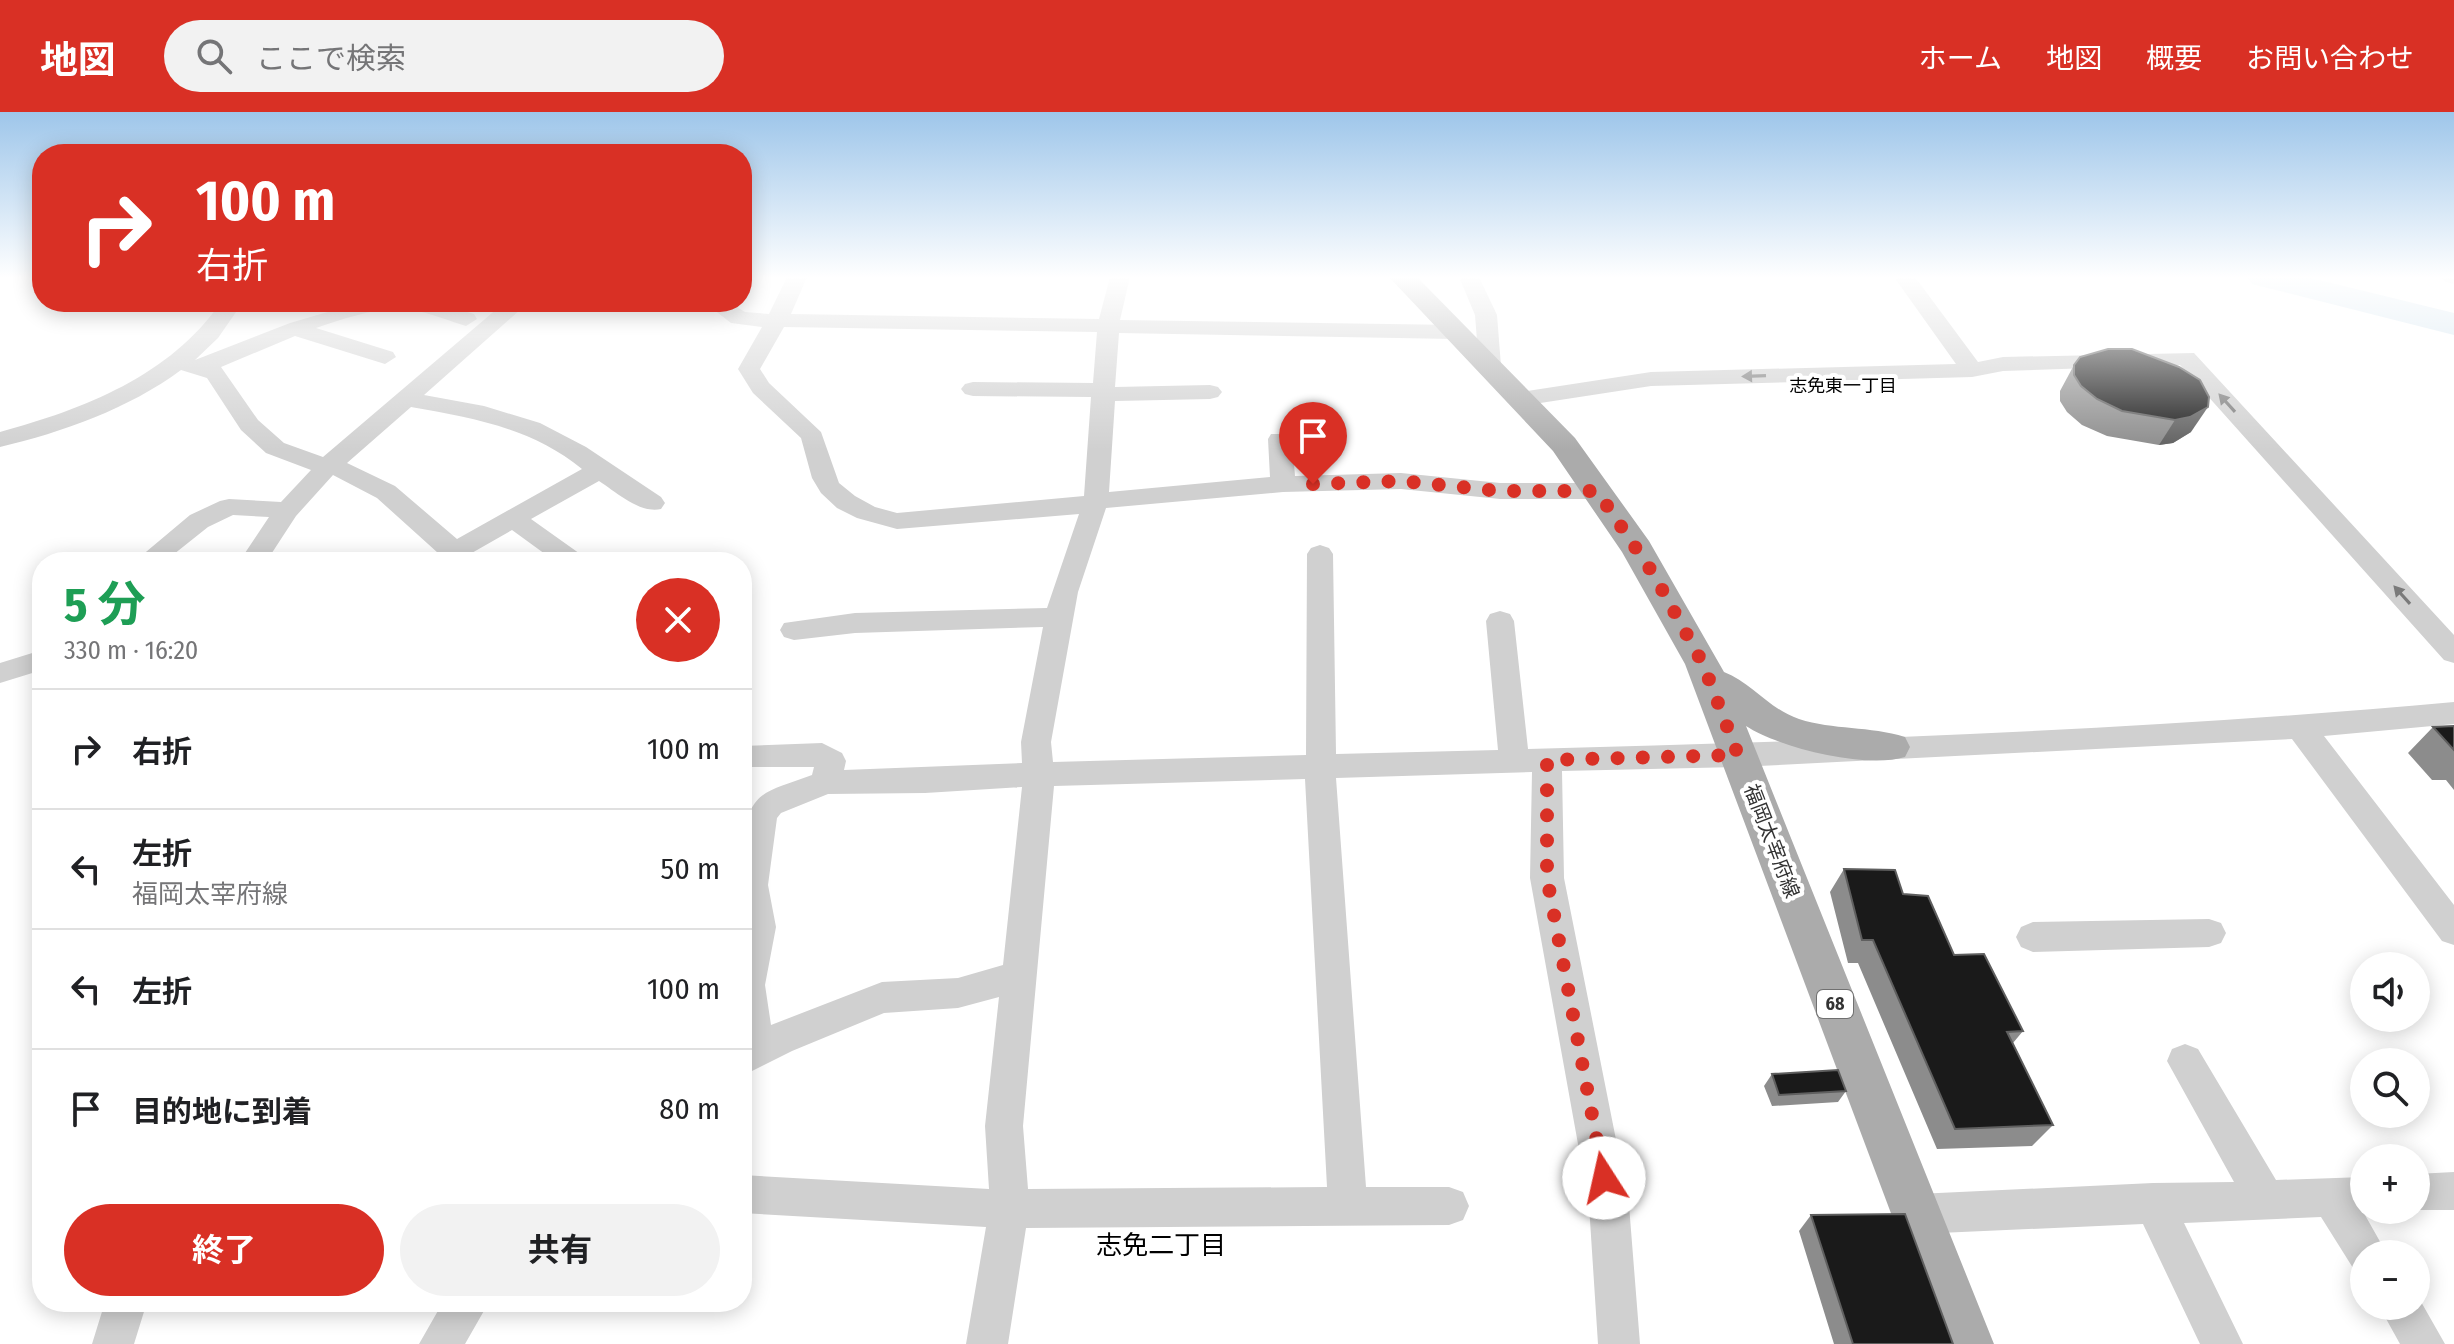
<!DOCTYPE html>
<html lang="ja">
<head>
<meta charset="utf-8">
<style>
	:root { --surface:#fff; --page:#f2f2f2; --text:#202124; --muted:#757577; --line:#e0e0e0; --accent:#d93025 }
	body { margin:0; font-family:"Fira Sans Condensed","Noto Sans JP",sans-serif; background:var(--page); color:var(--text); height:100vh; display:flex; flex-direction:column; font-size:30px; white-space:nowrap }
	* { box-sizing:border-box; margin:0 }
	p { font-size:26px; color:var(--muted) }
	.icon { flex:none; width:44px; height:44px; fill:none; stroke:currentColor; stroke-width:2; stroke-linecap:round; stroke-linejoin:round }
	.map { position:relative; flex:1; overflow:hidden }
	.panel { position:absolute; left:32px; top:440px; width:720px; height:760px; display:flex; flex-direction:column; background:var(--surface); border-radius:32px; box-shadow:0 4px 20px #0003 }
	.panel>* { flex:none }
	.banner { position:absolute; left:32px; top:32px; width:720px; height:168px; border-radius:32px; box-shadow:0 4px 20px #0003; background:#d93025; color:#fff; overflow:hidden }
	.tools { position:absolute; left:2350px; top:840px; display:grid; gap:16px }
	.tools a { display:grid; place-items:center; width:80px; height:80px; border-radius:50%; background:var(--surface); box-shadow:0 4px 20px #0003; font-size:40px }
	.pin { position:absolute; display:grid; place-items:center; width:68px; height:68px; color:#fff; margin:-82px -34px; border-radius:50% 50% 50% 0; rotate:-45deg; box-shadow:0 0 8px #0007 }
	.pin .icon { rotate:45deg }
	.me { position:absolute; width:88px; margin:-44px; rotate:350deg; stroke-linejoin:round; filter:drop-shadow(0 0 6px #0008) }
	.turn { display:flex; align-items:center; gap:28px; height:168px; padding:0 32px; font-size:36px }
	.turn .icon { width:104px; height:104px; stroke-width:2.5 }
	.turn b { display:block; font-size:56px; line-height:68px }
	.round { display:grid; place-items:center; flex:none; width:84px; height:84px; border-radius:42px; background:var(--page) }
	.summary { display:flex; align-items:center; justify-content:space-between; height:136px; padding:0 32px }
	h1 { font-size:48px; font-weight:700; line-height:60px; color:#1e9e55 }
	.primary-button { display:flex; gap:16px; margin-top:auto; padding:16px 32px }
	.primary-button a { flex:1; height:92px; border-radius:48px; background:var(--accent); color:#fff; font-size:32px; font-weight:700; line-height:92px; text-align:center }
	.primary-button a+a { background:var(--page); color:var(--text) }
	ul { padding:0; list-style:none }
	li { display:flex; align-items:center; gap:24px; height:120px; padding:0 32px; border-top:2px solid var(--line) }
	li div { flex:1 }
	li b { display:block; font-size:30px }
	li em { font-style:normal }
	header { display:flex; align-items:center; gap:48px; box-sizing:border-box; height:112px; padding:0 40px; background:var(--accent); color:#fff }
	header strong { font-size:38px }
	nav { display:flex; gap:44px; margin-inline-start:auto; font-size:28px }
	.search { width:560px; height:72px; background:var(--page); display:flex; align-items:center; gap:20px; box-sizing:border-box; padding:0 28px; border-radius:44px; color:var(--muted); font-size:30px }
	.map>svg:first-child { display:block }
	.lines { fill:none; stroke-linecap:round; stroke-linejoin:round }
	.river { fill:#cfe2ee; fill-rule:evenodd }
	.minor { fill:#d0d0d0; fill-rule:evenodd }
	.major { fill:#ababab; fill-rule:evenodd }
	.wall { fill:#8c8c8c }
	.shaded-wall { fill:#5f5f5f }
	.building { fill:#1a1a1a; stroke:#5f5f5f; stroke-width:2 }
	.oneway { fill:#7a7a7a }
	.route { stroke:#d93025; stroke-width:14; stroke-dasharray:0 25.2 }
	.labels { text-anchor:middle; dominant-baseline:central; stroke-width:8; stroke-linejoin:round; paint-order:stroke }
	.far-neighbourhood-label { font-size:18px; fill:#000; stroke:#fff }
	.shield { fill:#fff; stroke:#707070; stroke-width:2 }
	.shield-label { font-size:18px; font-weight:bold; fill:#333 }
	.street-label { font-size:20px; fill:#333; stroke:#fff }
	.near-neighbourhood-label { font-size:26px; fill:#000; stroke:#fff }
</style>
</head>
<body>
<header>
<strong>地図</strong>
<div class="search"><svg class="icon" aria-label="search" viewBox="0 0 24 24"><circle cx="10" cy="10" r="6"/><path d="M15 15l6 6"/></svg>ここで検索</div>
<nav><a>ホーム</a><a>地図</a><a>概要</a><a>お問い合わせ</a></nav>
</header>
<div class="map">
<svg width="2454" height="1232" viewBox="0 0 2454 1232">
	<rect width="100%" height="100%" fill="#fff"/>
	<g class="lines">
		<!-- river -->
		<path class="river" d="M2247,165H2307L2454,201V223L2252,172Z"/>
		<!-- minor -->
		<path class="minor" d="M787,165H807L791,202L1099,207L1110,165H1130L1120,208L1455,213L1466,220L1455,227L1119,221L1115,275L1210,273L1218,275L1222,280L1218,285L1210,287L1115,289L1109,380L1270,365L1268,327L1271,322H1289L1292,327L1295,364L1401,361L1500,371H1597L1606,373L1610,379L1606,385L1597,387H1500L1401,377L1283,380L1106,396L1078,480L1051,630L1053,650L1306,643L1307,442L1311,436L1320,433L1329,436L1333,442L1336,642L1498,638L1486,509L1490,502L1500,499L1510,502L1514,509L1528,637C1837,629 2146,618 2454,590V612L2324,624L2454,793V833L2442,829L2292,627L1738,655L1562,659L1564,766L1629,1093L1640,1232H1598L1589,1093L1530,766L1532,660L1336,666L1366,1075H1449L1463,1080L1469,1094L1463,1108L1449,1113L1026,1116L1008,1232H966L986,1115L742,1101V1063L989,1077L985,1014L999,885L958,896L884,901L792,939L742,964V728C751,676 768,680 812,663L814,655H750L742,652V634L822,631L842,641L846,649L844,658L1022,651L1021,630L1043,515L855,521L794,528L784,525L780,518L784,511L855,501L1047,496L1079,402L897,417L857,406L837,396L821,381L812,366L801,326L753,281L738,257L762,215L731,211L704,190H729L745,200L769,202ZM784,215L1097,220L1093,271L973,270L965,272L961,277L965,282L973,284L1091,285L1084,384L897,401L875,395L855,384L839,371L821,320L769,271L760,257ZM1305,667L1327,1075L1028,1077L1023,1014L1054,674ZM1022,675L1003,853L958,866L882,870L771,913L765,873L776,815L768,773L777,706L781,701L828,682L925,681Z
			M1459,165H1479L1497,203L1501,254L1498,259H1482L1479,254L1475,203Z
			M1894,165H1915L1978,250L2003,245L2194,241L2454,523V551L2444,548L2180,253L2003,259L1972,265L1651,274L1520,294L1512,292L1508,287L1512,282L1520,280L1651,260L1956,252Z
			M2441,165H2454V172L2444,169Z
			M221,190H243L218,226L195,248L290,211L362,190H433L474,202L477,207L466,214C449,209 433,202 417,199C384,192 347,206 316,216L393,240L396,245L385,252L295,224L221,255L258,308L284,331L323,345L505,190H529L424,283L484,294L540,311L586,335L661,385L665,391L661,397C640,402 616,380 599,369L531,407L583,444L587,450H556L512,418L470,442L474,450H448L377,386L333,363L296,404L266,450H239L269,405L233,403L208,415L164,450H134L190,403L220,389L229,387L281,390L311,358L266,341L241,318L207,266L181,258C128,297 63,320 0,335V320C84,297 170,264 221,190ZM411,295C473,306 532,316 582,357L457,427L395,374L347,351Z
			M42,538V558L0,571V551Z
			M2209,807L2221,811L2226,821L2221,831L2209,835L2033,840L2021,835L2016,825L2021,815L2033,810Z
			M2185,932L2198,937L2276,1068L2364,1065V1098H2377L2365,1103L2387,1142H2364V1161L2353,1156L2321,1105L2184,1111L2243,1232H2200L2143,1112L1917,1122L1903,1116L1897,1102L1903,1088L1917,1082L2153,1071L2234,1070L2167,949L2172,937Z
			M2454,1060V1098H2410H2416V1062Z
			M2416,1181L2445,1232H2400L2379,1194H2416Z
			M105,1190H147L134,1232H92Z
			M443,1190H489L465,1232H419Z"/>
		<!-- major -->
		<path class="major" d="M1389,165H1417L1575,326L1649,429L1724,560C1752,571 1769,597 1799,607C1833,618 1870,614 1905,625L1910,635L1905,645C1866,657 1780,636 1746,614L1994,1232H1940L1685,552L1622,440L1553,339Z"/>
	</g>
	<!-- wall -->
	<path class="wall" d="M2074,253L2179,255L2191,320L2173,331L2159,333L2107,324L2082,313L2067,300L2060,289V279Z
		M2454,614V678L2446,668H2432L2408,641L2433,615Z
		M1844,757L1903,782L1954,843L2023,919L2013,931L2053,1013L2032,1034L1937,1037L1858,851H1848L1830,780Z
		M1772,962L1846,979L1838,990L1772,994L1764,974Z
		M1811,1103L1953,1232H1834L1799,1119Z"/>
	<!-- shaded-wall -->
	<path class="shaded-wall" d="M2208,295L2191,320L2173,331L2159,333L2175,308Z"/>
	<!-- building -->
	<path class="building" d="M2108,237H2132L2179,255L2200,268L2209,285L2208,295L2190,305L2175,308L2122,299L2097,287L2081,274L2074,263V253L2080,245Z
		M2454,614V638L2433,615Z
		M1844,757L1895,758L1903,782L1928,784L1954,843L1984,842L2023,919L2007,920L2053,1013L1955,1017L1873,828H1862Z
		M1838,958L1846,979L1779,983L1772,962Z
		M1905,1102L1953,1232H1853L1811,1103Z"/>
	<!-- one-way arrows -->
	<defs><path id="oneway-solid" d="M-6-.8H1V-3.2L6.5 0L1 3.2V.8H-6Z" transform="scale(2)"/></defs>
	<g class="oneway">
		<use href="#oneway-solid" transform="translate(1754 264) rotate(178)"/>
		<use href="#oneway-solid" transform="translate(2227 291) rotate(-132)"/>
		<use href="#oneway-solid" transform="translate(2402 483) rotate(-132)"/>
	</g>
	<!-- sky -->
	<linearGradient id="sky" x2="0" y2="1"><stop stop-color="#9ec6ea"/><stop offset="0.49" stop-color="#fff"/><stop offset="1" stop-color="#fff" stop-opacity="0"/></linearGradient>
	<rect width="2454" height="338" fill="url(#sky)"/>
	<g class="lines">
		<!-- route -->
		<path class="route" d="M1313,372L1401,369L1500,379H1597L1654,463L1703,552L1738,643L1547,648V766L1604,1066"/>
	</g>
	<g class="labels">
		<!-- far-neighbourhood labels -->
		<g class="far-neighbourhood-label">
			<text x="1843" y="274">志免東一丁目</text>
		</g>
		<!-- shield labels -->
		<rect class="shield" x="1817" y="878" width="36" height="28" rx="6"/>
		<g class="shield-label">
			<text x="1835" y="892">68</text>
		</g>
		<!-- street labels -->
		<g class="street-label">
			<text transform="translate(1772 729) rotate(69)">福岡太宰府線</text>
		</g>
		<!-- near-neighbourhood labels -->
		<g class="near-neighbourhood-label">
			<text x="1161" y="1133">志免二丁目</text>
		</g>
	</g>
</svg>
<div class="tools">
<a><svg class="icon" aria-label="sound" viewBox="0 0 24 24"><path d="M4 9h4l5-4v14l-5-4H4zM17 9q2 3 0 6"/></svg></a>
<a><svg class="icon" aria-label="search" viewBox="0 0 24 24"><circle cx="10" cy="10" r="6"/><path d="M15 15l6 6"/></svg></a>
<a>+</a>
<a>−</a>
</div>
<div class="pin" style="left:1313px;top:372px;background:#d93025"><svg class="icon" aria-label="arrive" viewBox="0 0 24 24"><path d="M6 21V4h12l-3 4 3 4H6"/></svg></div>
<svg class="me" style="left:1604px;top:1066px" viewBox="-20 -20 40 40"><circle r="19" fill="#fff"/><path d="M0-13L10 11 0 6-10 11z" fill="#d93025"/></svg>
<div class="banner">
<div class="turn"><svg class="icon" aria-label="right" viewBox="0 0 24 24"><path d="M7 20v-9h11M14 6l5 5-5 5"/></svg><div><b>100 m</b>右折</div></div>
</div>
<section class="panel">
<div class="summary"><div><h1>5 分</h1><p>330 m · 16:20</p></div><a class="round" style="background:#d93025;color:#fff"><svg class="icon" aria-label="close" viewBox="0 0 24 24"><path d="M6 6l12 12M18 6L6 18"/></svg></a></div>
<ul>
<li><svg class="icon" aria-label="right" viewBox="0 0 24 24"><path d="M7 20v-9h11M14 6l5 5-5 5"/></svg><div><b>右折</b></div><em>100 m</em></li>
<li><svg class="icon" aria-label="left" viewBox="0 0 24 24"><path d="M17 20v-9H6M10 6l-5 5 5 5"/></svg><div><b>左折</b><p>福岡太宰府線</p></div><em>50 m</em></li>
<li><svg class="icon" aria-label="left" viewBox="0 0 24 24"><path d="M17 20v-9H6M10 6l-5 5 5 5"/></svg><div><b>左折</b></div><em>100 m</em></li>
<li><svg class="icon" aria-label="arrive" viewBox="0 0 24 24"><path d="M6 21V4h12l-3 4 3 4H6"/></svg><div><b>目的地に到着</b></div><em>80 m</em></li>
</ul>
<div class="primary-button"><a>終了</a><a>共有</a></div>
</section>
</div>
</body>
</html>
